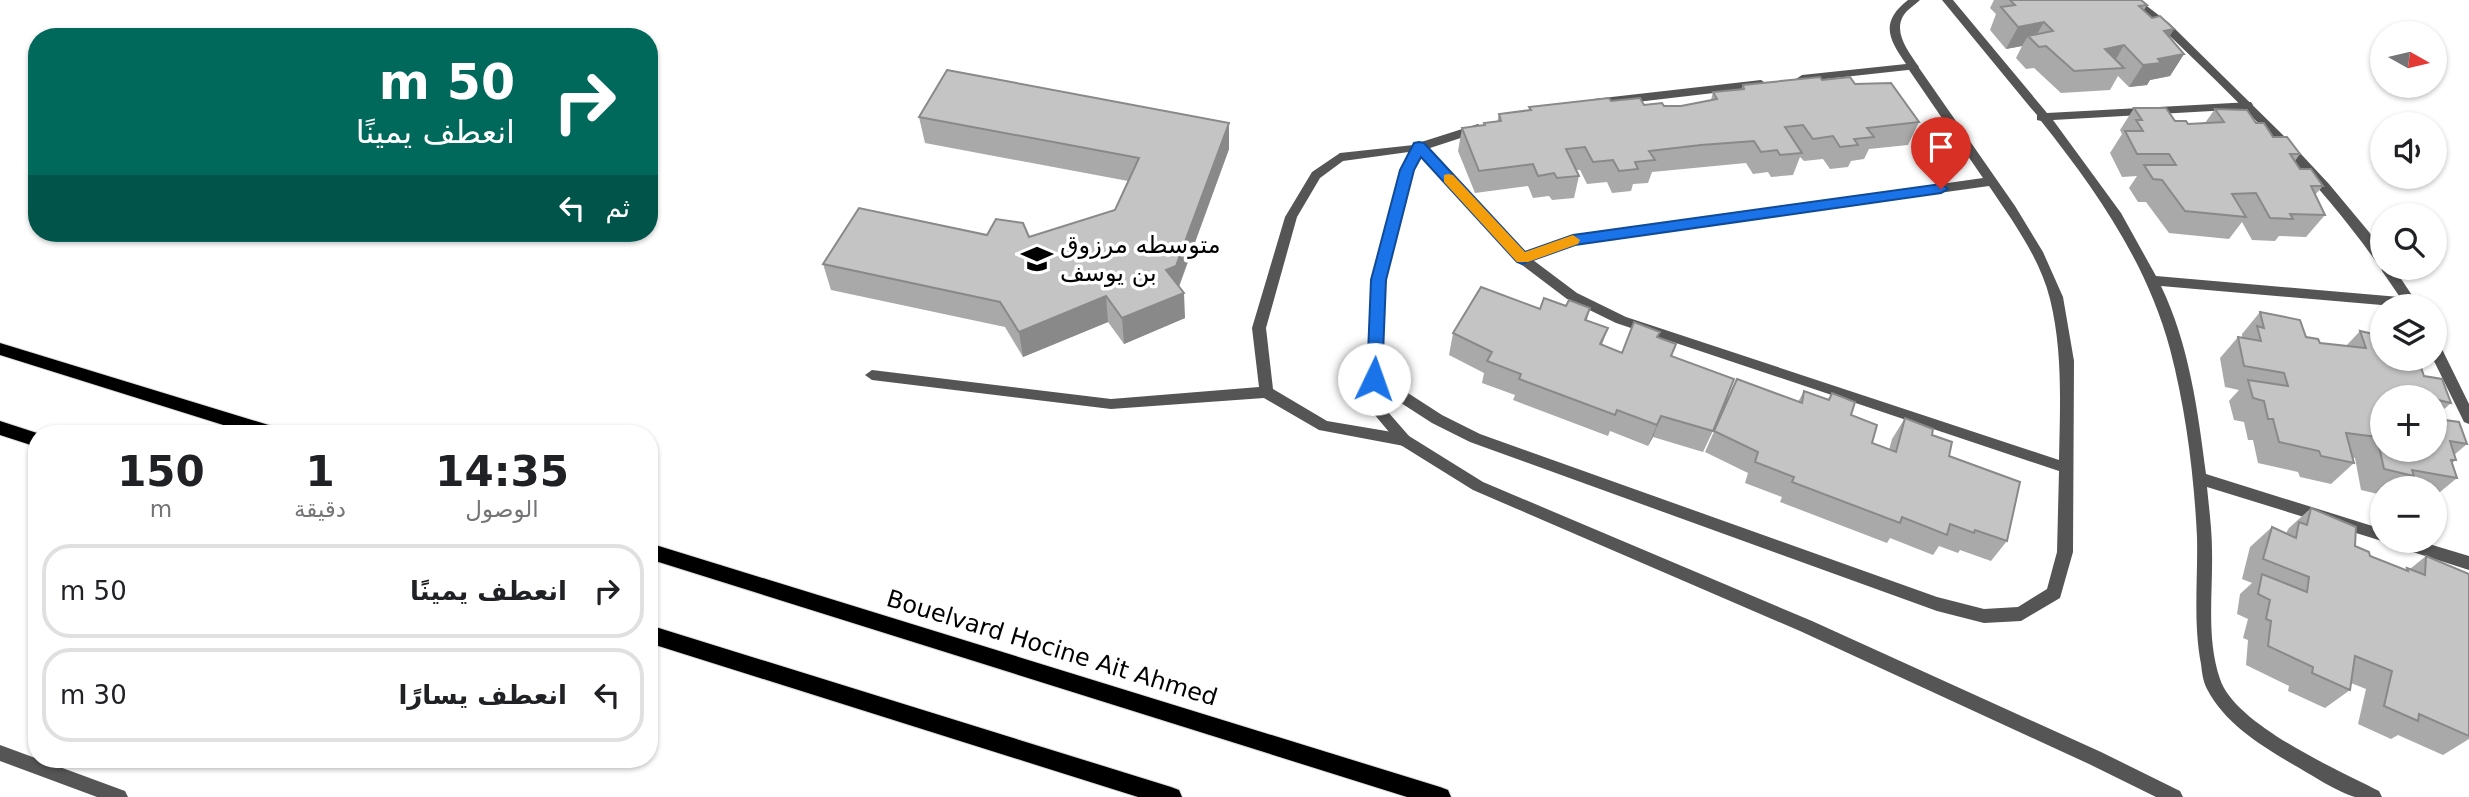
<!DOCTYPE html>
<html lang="ar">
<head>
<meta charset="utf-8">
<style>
	:root { --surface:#fff; --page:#f6f6f6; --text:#202124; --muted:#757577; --line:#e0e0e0 }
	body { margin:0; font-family:"DejaVu Sans",Vazirmatn,sans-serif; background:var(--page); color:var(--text); direction:rtl; height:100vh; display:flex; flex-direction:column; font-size:26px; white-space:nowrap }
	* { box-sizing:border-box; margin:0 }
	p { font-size:23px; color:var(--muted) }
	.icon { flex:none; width:38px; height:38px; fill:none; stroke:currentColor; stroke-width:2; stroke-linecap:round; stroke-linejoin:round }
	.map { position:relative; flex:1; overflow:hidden; direction:ltr }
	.side { position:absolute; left:28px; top:425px; width:630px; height:343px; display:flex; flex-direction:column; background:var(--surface); border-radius:28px; box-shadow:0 2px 5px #0004; direction:rtl }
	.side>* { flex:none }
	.guide { position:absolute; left:28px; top:28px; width:630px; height:214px; border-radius:28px; box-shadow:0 2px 5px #0004; direction:rtl; background:#00695c; color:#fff; overflow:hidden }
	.needle { width:46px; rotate:98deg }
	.buttons { position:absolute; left:2370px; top:21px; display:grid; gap:14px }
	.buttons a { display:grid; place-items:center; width:77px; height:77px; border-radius:50%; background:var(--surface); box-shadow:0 2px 5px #0004; font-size:35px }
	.pin { position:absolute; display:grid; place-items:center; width:60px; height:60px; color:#fff; margin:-72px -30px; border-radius:50% 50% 50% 0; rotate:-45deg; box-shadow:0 0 7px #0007 }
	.pin .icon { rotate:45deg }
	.me { position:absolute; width:77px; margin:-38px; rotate:3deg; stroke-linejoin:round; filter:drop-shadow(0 0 5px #0008) }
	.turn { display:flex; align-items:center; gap:24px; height:147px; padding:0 28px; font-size:32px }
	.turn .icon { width:91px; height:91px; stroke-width:2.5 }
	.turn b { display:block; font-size:49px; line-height:60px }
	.then { display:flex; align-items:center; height:66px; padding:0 28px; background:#0003; gap:14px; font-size:26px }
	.eta { display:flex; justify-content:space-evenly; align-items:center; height:119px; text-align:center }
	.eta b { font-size:42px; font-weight:600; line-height:49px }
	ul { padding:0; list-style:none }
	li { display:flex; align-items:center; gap:21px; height:94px; margin:0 14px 10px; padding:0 14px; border:4px solid var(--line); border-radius:28px }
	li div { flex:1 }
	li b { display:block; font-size:26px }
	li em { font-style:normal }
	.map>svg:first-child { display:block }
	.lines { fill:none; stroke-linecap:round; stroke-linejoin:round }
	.primary-casing { stroke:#dbdbdb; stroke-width:2 }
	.service { fill:#555; fill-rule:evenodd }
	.minor { fill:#555; fill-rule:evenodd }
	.primary { fill:#000; fill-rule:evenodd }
	.wall { fill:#a9a9a9 }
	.shaded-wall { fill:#898989 }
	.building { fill:#c4c4c4; stroke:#898989; stroke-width:2; fill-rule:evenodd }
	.route { fill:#1a73e8; stroke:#114b97; stroke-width:2 }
	.slow { fill:#f59e0b }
	.labels { text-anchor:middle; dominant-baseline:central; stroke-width:7; stroke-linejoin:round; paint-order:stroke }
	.poi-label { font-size:24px; fill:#000; stroke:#fff; text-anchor:start }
	.street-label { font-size:24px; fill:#000; stroke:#fff }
</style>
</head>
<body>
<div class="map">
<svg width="2469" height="797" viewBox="0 0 2469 797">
	<rect width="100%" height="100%" fill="#fff"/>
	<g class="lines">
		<defs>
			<path id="primary" d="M0,343L275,427L281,429L284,434H252L0,355Z
				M0,421L40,434H37V447L0,435Z
				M649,543L1440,787L1448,790L1451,797H1407L649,559Z
				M649,625L1171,787L1179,790L1182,797H1138L649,643Z"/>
		</defs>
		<!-- primary casing -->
		<use href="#primary" class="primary-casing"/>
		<!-- service -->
		<path class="service" d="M1942,0H1953L2047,113L2251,102L2253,105L2247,109L2053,120L2121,213L2156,276L2411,298L2418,303L2416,306H2393L2161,286C2189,344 2198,411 2206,474L2382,529V541L2207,487C2209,508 2212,530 2212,551C2213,593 2206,638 2220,679C2235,725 2338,770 2379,791L2382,797C2374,797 2363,797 2355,797C2339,793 2310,774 2294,765C2262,746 2225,724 2207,689C2203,681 2202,673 2201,664C2193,621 2198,580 2197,537C2194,475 2186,410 2170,349C2147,263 2096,190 2041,121L2037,120V115L2030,107Z
			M1913,63L1917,65L2015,206L2043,252L2063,297L2074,361L2073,552L2060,598L2021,621L1984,623L1937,611L1470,442L1432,423L1370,383L1368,379L1370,375H1380L1442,415L1480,434L1937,597L1984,609L2018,607L2047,589L2057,552L2059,471L1616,323L1567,299L1518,262L1416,151L1343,161L1320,178L1297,217L1266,328L1273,389L1327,421L1404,434L1409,436L1411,440L1409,444L1404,446L1319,430L1264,398L1111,409L872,380L865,375L872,370L1111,399L1259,387L1252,328L1285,217L1312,172L1340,153L1423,144L1525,253L1573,236L1983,178L1907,67ZM1989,186C2012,220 2040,258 2050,299C2063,352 2060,406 2059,460L1626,317L1577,293L1533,260L1575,244Z
			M2391,541H2419L2469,556V570L2394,546Z"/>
		<!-- minor -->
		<path class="minor" d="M1908,0H1920C1916,4 1911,7 1907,11C1890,29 1908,51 1919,67L1917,69L1798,82L1796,79L1802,75L1906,64C1888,38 1880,22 1908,0Z
			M2127,0H2139L2169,23L2286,138L2329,184L2369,232L2382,250V265L2377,263C2318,180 2245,108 2172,38C2158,24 2140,14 2127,0Z
			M1761,80L1767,84L1765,87L1594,107L1588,103L1594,99Z
			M1478,124L1484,128L1482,131L1424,150L1413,170L1386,280L1382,379L1388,412L1409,436L1483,482L1812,621L2101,752L2180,791L2183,797H2156L2089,764L1800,631L1473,490L1399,444L1374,414L1368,379L1372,280L1401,170L1415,144Z
			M2382,266V268H2394L2419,306H2406L2382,271L2381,268Z
			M2434,342L2439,343L2469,404V424L2464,422L2433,359Z
			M0,745L125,791L128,797H97L0,761Z"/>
		<!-- primary -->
		<use href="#primary" class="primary"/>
	</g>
	<!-- wall -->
	<path class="wall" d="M1994,0H2141L2147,5L2144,10L2152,18L2174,29L2169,37L2184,54L2170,76L2150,80L2147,85L2129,87L2118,76L2110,90L2061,93L2034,68L2026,69L2016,58L2022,46L2006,49L1990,30L1996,14L1990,8Z
		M1822,80L1855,84L1919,122L1908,145L1869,149L1864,159L1851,161L1848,167L1830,169L1823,159L1804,161L1800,157L1793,175L1771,177L1768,172L1753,174L1746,163L1652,172L1648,183L1633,184L1631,191L1612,193L1607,182L1587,184L1580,170H1576L1579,176L1574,198L1552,200L1549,196L1533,198L1528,186L1475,193L1458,151L1462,128L1484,126V123L1497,122L1499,114L1529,111V107L1611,101L1644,105L1681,106L1711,100L1713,92L1741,89L1743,85Z
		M2134,108L2188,124L2205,123L2215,109L2256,123L2273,137L2300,154L2295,161L2300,169L2323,186L2315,195L2325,215L2306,237L2279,236L2275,241L2252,240L2242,222L2229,239L2169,233L2146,202H2138L2129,188L2137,176L2122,177L2110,153L2122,134L2120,130Z
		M919,117L1229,123V149L1179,287L1185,318L1124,344L1108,322L1023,357L1005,327L831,290L823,264L987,235L1029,237L1115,210L1128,181L925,143Z
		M1566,306L1590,308L1587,320L1608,328L1602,345L1622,353L1657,337L1671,356L1713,431L1703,452L1653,437L1648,446L1610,431L1608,436L1513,400L1515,395L1482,383L1484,373L1449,355L1453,333L1540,309Z
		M2260,312L2320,343L2346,346L2360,331L2424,376L2451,403L2442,411L2445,420L2467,444L2454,455L2456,460L2452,463L2457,478L2434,497V488H2382V495L2361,490L2355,458H2352L2354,463L2331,484L2300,477L2298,472L2258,463L2253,440H2248L2244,422L2234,420L2229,401L2239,390L2225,387L2220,358L2238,337H2242V334Z
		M1737,379L1798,402L1804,391L1828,400L1832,393L1851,415L1872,443L1889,450L1892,439L1905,418L1932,435L1949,456L2007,541L1991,561L1960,550L1958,553L1939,546L1933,555L1890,538L1887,543L1780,502L1782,497L1745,483L1748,473L1705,452Z
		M2311,508L2355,546L2370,556L2405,570L2407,568L2410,569L2426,556L2469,574V739L2443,755L2398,735L2391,739L2358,724L2366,689L2351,683L2350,690L2325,708L2288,691L2289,686L2246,665L2248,640L2243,638L2248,619L2237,614L2240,594L2252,583L2242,579L2250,547L2272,527L2286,533L2289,528Z"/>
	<!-- shaded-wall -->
	<path class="shaded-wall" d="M2044,22L2033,41L2028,36L2022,46L2006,49L2018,27Z
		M2174,29L2160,51L2164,31Z
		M2124,45L2111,68L2105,49Z
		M2184,54L2170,76L2150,80L2147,85L2129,87L2143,65L2158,59Z
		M1229,123V149L1177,291L1166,270Z
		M1184,293L1185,318L1124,344L1122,318Z
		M1106,296L1108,322L1023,357L1019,332Z
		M1661,416L1653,437L1648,446L1657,425Z"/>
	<!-- building -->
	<path class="building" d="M2010,0H2141L2147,5L2139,6L2152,18L2160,16L2174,29L2164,31L2184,54L2158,59L2161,63L2143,65L2124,45L2105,49L2124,68L2074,71L2046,46L2039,47L2028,36L2053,31L2044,22L2018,27L2001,7L2015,5Z
		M947,70L1229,123L1176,266L1166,270L1184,293L1122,318L1106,296L1019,332L1000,302L823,264L859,208L987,235L996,219L1023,223L1029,237L1115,210L1139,158L919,117Z
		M1820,77L1822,80L1850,77L1855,84L1891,83L1919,122L1867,128L1874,137L1854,139L1858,145L1840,147L1833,136L1813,139L1803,125L1785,127L1802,153L1780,155L1777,150L1761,152L1754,141L1701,145L1649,151L1655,160L1635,162L1638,169L1619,171L1613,160L1593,162L1585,147L1566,149L1579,176L1557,178L1554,173L1538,176L1533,164L1479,171L1462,128L1485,125L1484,123L1501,121L1499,114L1531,110L1529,107L1609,98L1611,101L1640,98L1644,105L1662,103L1664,106H1681L1717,99L1713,92L1744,89L1743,85Z
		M2134,108H2166L2175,121H2186L2188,124L2224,122L2215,109L2247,110L2256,123H2264L2273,137H2287L2300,154H2290L2300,169H2311L2323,186H2311L2325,215L2290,214L2293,219L2270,218L2256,193L2232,194L2246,217L2185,211L2162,180L2153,179L2144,165H2176L2169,154H2137L2125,131H2143L2136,120H2142Z
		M1481,287L1540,309L1544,298L1566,306L1569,300L1590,308L1585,320L1608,328L1600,344L1622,353L1634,322L1660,332L1657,337L1676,344L1671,356L1734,379L1713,431L1661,416L1657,425L1617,410L1615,415L1519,379L1521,374L1487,361L1492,352L1453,333Z
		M2260,312L2300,320L2306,337L2318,339L2320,343L2366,348L2360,331L2382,336V359H2418L2424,376L2442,379L2451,403L2438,400L2445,420L2459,422L2467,444L2450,441L2456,460H2451L2457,478L2412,470L2414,476L2384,469L2377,437L2346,433L2354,463L2321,456L2319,451L2279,442L2273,419H2268L2264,401L2253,398L2248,380L2288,386L2284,373L2244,366L2238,337L2261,341L2257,326L2264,328ZM2382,397H2434V450H2382Z
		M1737,379L1802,403L1804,391L1829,400L1832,393L1855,402L1851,415L1877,425L1872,443L1896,452L1905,418L1933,429L1932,435L1952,442L1949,456L2020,482L2007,541L1975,530L1974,533L1950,524L1947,535L1902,517L1900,523L1792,482L1794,477L1755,462L1758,452L1714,431Z
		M2311,508L2356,527L2355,546L2369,552L2370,556L2408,571L2407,568L2425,575L2426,556L2469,574V736L2419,714L2418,721L2384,706L2392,671L2355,656L2350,690L2312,673L2313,667L2268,646L2271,621L2266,619L2270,600L2258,594L2262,574L2307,592L2309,577L2263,559L2272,527L2296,538L2299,522L2307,525Z"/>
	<!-- route -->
	<path class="route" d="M1419,142L1424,143L1525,252L1573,235L1941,184L1948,189L1941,193L1575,245L1522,264L1517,262L1421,157L1414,170L1386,280L1382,379L1374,385L1367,379L1371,280L1400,170L1414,143Z"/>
	<!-- slow -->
	<path class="slow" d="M1448,174L1453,175L1525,252L1573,235L1580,240L1578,244L1528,262H1517L1444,182V175Z"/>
	<!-- icons -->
	<defs>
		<symbol id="school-bare" viewBox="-9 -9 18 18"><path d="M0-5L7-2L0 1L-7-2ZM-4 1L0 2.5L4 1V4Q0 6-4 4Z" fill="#000" stroke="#fff" stroke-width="2.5" paint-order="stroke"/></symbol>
	</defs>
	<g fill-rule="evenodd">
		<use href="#school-bare" x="1015" y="237" width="44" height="44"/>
	</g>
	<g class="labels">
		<!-- poi labels -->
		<g class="poi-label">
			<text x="1060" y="245">متوسطه مرزوق<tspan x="1060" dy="28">بن يوسف</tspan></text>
		</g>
		<!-- street labels -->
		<g class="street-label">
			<text transform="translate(1052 648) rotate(17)">Bouelvard Hocine Ait Ahmed</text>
		</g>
	</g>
</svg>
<div class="buttons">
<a><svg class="needle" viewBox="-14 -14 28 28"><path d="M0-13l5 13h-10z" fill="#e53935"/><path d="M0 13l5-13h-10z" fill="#757577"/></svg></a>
<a><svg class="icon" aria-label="sound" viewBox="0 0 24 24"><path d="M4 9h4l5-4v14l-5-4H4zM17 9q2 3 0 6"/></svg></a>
<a><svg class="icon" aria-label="search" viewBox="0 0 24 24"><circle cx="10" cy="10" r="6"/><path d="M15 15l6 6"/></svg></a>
<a><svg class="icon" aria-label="layers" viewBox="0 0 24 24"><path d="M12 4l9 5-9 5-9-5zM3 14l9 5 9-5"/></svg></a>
<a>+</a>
<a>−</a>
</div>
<div class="pin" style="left:1941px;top:189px;background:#d93025"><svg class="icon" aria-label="arrive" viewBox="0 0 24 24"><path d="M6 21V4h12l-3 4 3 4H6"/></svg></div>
<svg class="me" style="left:1374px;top:379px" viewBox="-20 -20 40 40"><circle r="19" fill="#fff"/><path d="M0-13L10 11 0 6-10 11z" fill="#1a73e8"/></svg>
<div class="guide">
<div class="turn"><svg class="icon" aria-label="right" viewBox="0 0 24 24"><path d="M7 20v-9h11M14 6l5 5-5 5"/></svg><div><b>50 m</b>انعطف يمينًا</div></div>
<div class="then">ثم<svg class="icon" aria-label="left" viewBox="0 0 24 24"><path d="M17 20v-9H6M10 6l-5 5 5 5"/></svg></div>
</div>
<section class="side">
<div class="eta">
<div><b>14:35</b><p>الوصول</p></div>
<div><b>1</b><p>دقيقة</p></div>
<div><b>150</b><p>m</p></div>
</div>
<ul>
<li><svg class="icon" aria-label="right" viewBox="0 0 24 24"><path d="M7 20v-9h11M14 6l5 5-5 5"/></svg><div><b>انعطف يمينًا</b></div><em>50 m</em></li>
<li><svg class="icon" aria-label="left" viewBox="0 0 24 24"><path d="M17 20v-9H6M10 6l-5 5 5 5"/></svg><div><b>انعطف يسارًا</b></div><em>30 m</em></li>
</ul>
</section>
</div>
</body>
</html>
